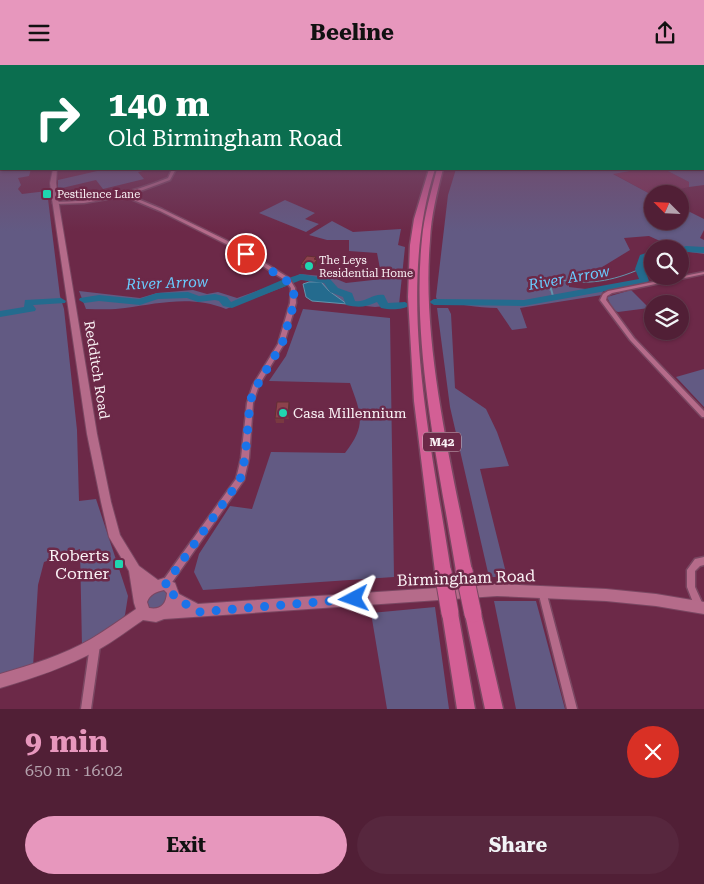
<!DOCTYPE html>
<html lang="en">
<head>
<meta charset="utf-8">
<style>
	:root { --surface:#511f36; --page:#57273e; --text:#f1f3f6; --muted:#b4a2ad; --line:#673d51; --accent:#e797bd }
	body { margin:0; font-family:"Roboto Serif",serif; background:var(--page); color:var(--text); height:100vh; display:flex; flex-direction:column; font-size:19px; white-space:nowrap }
	* { box-sizing:border-box; margin:0 }
	p { font-size:16px; color:var(--muted) }
	.icon { flex:none; width:28px; height:28px; fill:none; stroke:currentColor; stroke-width:2; stroke-linecap:round; stroke-linejoin:round }
	.map { position:relative; height:644px; overflow:hidden }
	.details { display:flex; flex-direction:column; background:var(--surface); flex:1 }
	.details>* { flex:none }
	.hud { position:absolute; left:0px; top:0px; width:705px; height:105px; box-shadow:0 1px 4px #0004,0 0 0 1px var(--line); background:#0b6e4f; color:#fff; overflow:hidden }
	.needle { width:32px; rotate:294deg }
	.buttons { position:absolute; left:644px; top:120px; display:grid; gap:10px }
	.buttons a { display:grid; place-items:center; width:45px; height:45px; border-radius:50%; background:var(--surface); box-shadow:0 1px 4px #0004,0 0 0 1px var(--line); font-size:25px }
	.pin { position:absolute; display:grid; place-items:center; width:42px; height:42px; color:#fff; margin:-21px; border:2px solid #fff; border-radius:50%; box-shadow:0 1px 5px #0007 }
	.me { position:absolute; width:55px; margin:-28px; rotate:266deg; stroke-linejoin:round; filter:drop-shadow(0 0 4px #0008) }
	.turn { display:flex; align-items:center; gap:18px; height:105px; padding:0 25px; font-size:22px }
	.turn .icon { width:65px; height:65px; stroke-width:2.5 }
	.turn b { display:block; font-size:35px; line-height:42px }
	.round { display:grid; place-items:center; flex:none; width:52px; height:52px; border-radius:26px; background:var(--page) }
	.summary { display:flex; align-items:center; justify-content:space-between; height:85px; padding:0 25px }
	h1 { font-size:30px; font-weight:700; line-height:38px; color:var(--accent) }
	.button { display:flex; gap:10px; margin-top:auto; padding:10px 25px }
	.button a { flex:1; height:58px; border-radius:30px; background:var(--accent); color:#111; font-size:20px; font-weight:700; line-height:58px; text-align:center }
	.button a+a { background:var(--page); color:var(--text) }
	header { display:flex; justify-content:space-between; align-items:center; height:65px; padding:0 25px; background:var(--accent); color:#111; font-size:22px; font-weight:700 }
	.map>svg:first-child { display:block }
	.built { fill:#7c3254 }
	.green { fill:#625a83 }
	.water { fill:#246b8e; stroke:#6494ad }
	.lines { fill:none; stroke-linecap:round; stroke-linejoin:round }
	.stream-far1 { stroke:#6494ad; stroke-width:1 }
	.stream { stroke:#6494ad; stroke-width:2 }
	.river { fill:#246b8e; fill-rule:evenodd }
	.minor-casing { stroke:#7a4762; stroke-width:3 }
	.secondary-casing { stroke:#7a4762; stroke-width:2 }
	.motorway-casing { stroke:#7a4762; stroke-width:3 }
	.minor { fill:#b56b8a; fill-rule:evenodd }
	.secondary { fill:#b56b8a; fill-rule:evenodd }
	.motorway { fill:#d35f95; fill-rule:evenodd }
	.motorway-bridge-casing { stroke:#7a4762; stroke-width:19; stroke-linecap:butt }
	.motorway-bridge { stroke:#d35f95; stroke-width:17 }
	.wall { fill:#793941 }
	.shaded-wall { fill:#632e35 }
	.building { fill:#8d424c; stroke:#632e35 }
	.route { stroke:#1a73e8; stroke-width:9; stroke-dasharray:0 16.2 }
	.poi-dot { fill:#20d5b0; stroke:#6c2948; stroke-width:2 }
	.labels { text-anchor:middle; dominant-baseline:central; stroke-width:5; stroke-linejoin:round; paint-order:stroke }
	.far-poi-label { font-size:11px; fill:#faf2f5; stroke:#6c2948; text-anchor:start }
	.shield { fill:#6c2948; stroke:#cfb6c1; stroke-width:1 }
	.shield-label { font-size:12px; font-weight:bold; fill:#faf2f5 }
	.street-label { font-size:14px; fill:#faf2f5; stroke:#6c2948 }
	.poi-label { font-size:14px; fill:#faf2f5; stroke:#6c2948; text-anchor:start }
	.water-label { font-size:15px; font-style:italic; fill:#69ccff; stroke:#6c2948 }
	.near-poi-label { font-size:16px; fill:#faf2f5; stroke:#6c2948; text-anchor:end }
	.near-street-label { font-size:16px; fill:#faf2f5; stroke:#6c2948 }
</style>
</head>
<body>
<header><svg class="icon" aria-label="menu" viewBox="0 0 24 24"><path d="M4 6h16M4 12h16M4 18h16"/></svg>Beeline<svg class="icon" aria-label="share" viewBox="0 0 24 24"><path d="M12 15V3M7 8l5-5 5 5M5 13v7h14v-7"/></svg></header>
<div class="map">
<svg width="704" height="644" viewBox="0 0 704 644">
	<rect width="100%" height="100%" fill="#6c2948"/>
	<!-- built -->
	<path class="built" d="M641,104H664L689,117V122L652,130L612,108Z"/>
	<!-- green -->
	<path class="green" d="M0,91L1,104H31L29,111L18,113L21,120L18,124L22,129L47,126L60,231L64,244L77,365L79,436L96,434L128,531L125,550L116,562L82,582L80,484L44,497L38,520L33,602L0,612Z
		M704,98V120L689,122V117L664,104H704Z
		M106,104H153L138,107L144,114L103,124L96,115L58,124V115Z
		M456,104H641L613,109L652,130V156H680V142L704,154V165L700,173L704,175V189L682,186L649,171L624,173L630,185L594,207L590,215L569,219V222L603,226L602,230L520,243L527,263L512,265L497,243C477,243 458,238 438,238L436,232L448,130Z
		M285,135L315,148L305,154L319,159L306,167L259,148Z
		M332,156L353,167L401,164L398,180L405,182L399,240L375,242L347,239L321,220L294,212L300,209L322,211L334,213L346,218L382,214L377,188L349,186V175H327L309,170Z
		M282,217L286,221L226,244C193,230 159,238 125,243C113,245 99,244 86,244L79,226L140,233L157,228L193,225L207,229L218,227L237,233Z
		M631,225L649,243L618,247L613,245L607,232Z
		M437,243H448L451,249L455,323L486,344L497,367L509,401L480,404L507,512H489L450,342Z
		M303,244L390,253L394,512L203,525L194,507L199,489L230,441L252,444L271,387L345,388C367,360 361,349 350,318L269,316L286,291Z
		M704,304V342L676,312Z
		M167,523L169,538L149,547L144,534L146,530Z
		M494,536H536L565,644H516Z
		M435,542L449,644H387L371,548Z"/>
	<!-- water -->
	<path class="water" d="M309,217H321L329,226L347,239L312,236L306,232L303,219Z"/>
	<g class="lines">
		<!-- stream-far1 -->
		<path class="stream-far1" d="M550,225L557,214C586,221 613,216 640,204"/>
		<!-- stream -->
		<path class="stream" d="M551,224L553,231"/>
		<!-- river -->
		<path class="river" d="M686,181L704,182V188L687,187L680,189V184H678Z
			M652,186V192H649L645,204L649,216L644,219L524,241L434,240L429,237L434,234L524,235L639,214L635,204L640,190Z
			M301,209L330,214L338,223L352,228L355,236C365,238 373,228 384,230L388,238L405,237L410,240C404,245 390,245 381,243L377,237C366,242 359,243 346,240L343,232L330,227L324,218L301,215L232,243L223,241L219,236L215,235L198,237L187,233L158,234L140,240L99,236L84,238L79,235L80,233L99,230L139,234L157,228L188,227L199,231L215,229L227,232L231,237L282,215Z
			M61,233L66,236L65,238L33,240L36,244L35,246L0,252V246L24,242L25,235Z"/>
		<defs>
			<path id="minor" d="M172,104H176L170,115L143,125L118,132H133L162,144L236,180L289,213L295,223L296,238L284,279L259,320L253,338L249,393L244,415L168,523L165,524L162,523L161,520L162,517L236,414L241,393L247,338L253,320L278,279L290,238L291,223L285,215L232,182L160,146L131,134H115L113,133L84,138L55,139L53,138L55,137C95,137 131,128 168,113Z
				M704,207V209L612,228L607,231L606,235L634,273L704,346V352H702L630,275L600,235L603,229L608,226Z
				M704,492V500L700,501L695,506V522L704,542L702,545L699,547L696,545L687,522V505L695,494Z
				M542,522L545,523L546,526L577,644H567L538,526L539,523Z
				M95,575L98,577L100,580L91,644H81L90,580L92,577Z"/>
			<path id="secondary" d="M53,104H57L56,118L58,134L97,369L111,437L120,470L139,501L158,515L164,513L175,518L179,529L198,539L497,519L606,524L656,529L704,537V549L656,541L606,536L497,531L164,554L156,557L143,555C128,565 114,576 98,585C67,602 34,613 0,623V609C31,600 63,590 91,574C106,565 121,554 136,544L134,538L129,506L109,472L101,437L87,369L52,134L50,118ZM164,525L167,528C166,540 160,545 149,543L147,537C150,529 156,527 164,525Z"/>
			<path id="motorway" d="M429,104H435C395,227 432,381 451,507L449,512L443,514L437,512L435,507L414,336L408,232L410,180L414,154Z
				M437,104H443C437,127 431,151 430,175C421,280 452,402 472,506L470,511L464,513L458,511L456,506C439,402 411,279 422,174C424,151 431,127 437,104Z
				M450,540L456,542L458,548L475,644H457L442,548L444,542Z
				M473,541L479,543L481,549L503,644H485L465,549L467,543Z"/>
		</defs>
		<!-- minor casing -->
		<use href="#minor" class="minor-casing"/>
		<!-- secondary casing -->
		<use href="#secondary" class="secondary-casing"/>
		<!-- motorway casing -->
		<use href="#motorway" class="motorway-casing"/>
		<!-- minor -->
		<use href="#minor" class="minor"/>
		<!-- secondary -->
		<use href="#secondary" class="secondary"/>
		<!-- motorway -->
		<use href="#motorway" class="motorway"/>
		<defs>
			<path id="motorway-bridge" d="M464,506L473,549
				M443,507L450,548"/>
		</defs>
		<!-- motorway-bridge casing -->
		<use href="#motorway-bridge" class="motorway-bridge-casing"/>
		<!-- motorway-bridge -->
		<use href="#motorway-bridge" class="motorway-bridge"/>
	</g>
	<!-- wall -->
	<path class="wall" d="M316,192V195H317V199L313,205L301,203V199Z
		M290,342L289,354H284V358H276L275,353Z"/>
	<!-- shaded-wall -->
	<path class="shaded-wall" d="M316,192V196L317,195V199L313,205L312,201L314,194Z
		M289,337L290,342L289,354L288,349Z"/>
	<!-- building -->
	<path class="building" d="M307,191L316,192L314,194L317,195L312,201L301,199Z
		M277,337H289L288,349H283V353H275Z"/>
	<!-- sky -->
	<linearGradient id="sky" x2="0" y2="1"><stop stop-color="#3b1728"/><stop offset="0.46" stop-color="#72496a"/><stop offset="1" stop-color="#72496a" stop-opacity="0"/></linearGradient>
	<rect width="704" height="166" fill="url(#sky)"/>
	<g class="lines">
		<!-- route -->
		<path class="route" d="M246,189L290,218L294,227L292,245L282,279L253,327L250,338L245,393L240,415L165,520L172,523L174,532L199,547L354,534"/>
	</g>
	<!-- markers -->
	<g class="poi-dot">
		<rect x="42" y="124" width="10" height="10" rx="2.5"/>
		<circle cx="309" cy="201" r="5"/>
		<circle cx="283" cy="348" r="5"/>
		<rect x="114" y="494" width="10" height="10" rx="2.5"/>
	</g>
	<g class="labels">
		<!-- far-poi labels -->
		<g class="far-poi-label">
			<text x="57" y="129">Pestilence Lane</text>
			<text x="319" y="195">The Leys<tspan x="319" dy="13">Residential Home</tspan></text>
		</g>
		<!-- shield labels -->
		<rect class="shield" x="423" y="367.5" width="38" height="19" rx="4"/>
		<g class="shield-label">
			<text x="442" y="377">M42</text>
		</g>
		<!-- street labels -->
		<g class="street-label">
			<text transform="translate(97 305) rotate(81)">Redditch Road</text>
		</g>
		<!-- poi labels -->
		<g class="poi-label">
			<text x="293" y="348">Casa Millennium</text>
		</g>
		<!-- water labels -->
		<g class="water-label">
			<text transform="translate(569 213) rotate(-10)">River Arrow</text>
			<text transform="translate(167 218) rotate(-2)">River Arrow</text>
		</g>
		<!-- near-poi labels -->
		<g class="near-poi-label">
			<text x="109" y="490">Roberts<tspan x="109" dy="18">Corner</tspan></text>
		</g>
		<!-- near-street labels -->
		<g class="near-street-label">
			<text transform="translate(466 513) rotate(-2)">Birmingham Road</text>
		</g>
	</g>
</svg>
<div class="buttons">
<a><svg class="needle" viewBox="-14 -14 28 28"><path d="M0-13l5 13h-10z" fill="#e53935"/><path d="M0 13l5-13h-10z" fill="#b4a2ad"/></svg></a>
<a><svg class="icon" aria-label="search" viewBox="0 0 24 24"><circle cx="10" cy="10" r="6"/><path d="M15 15l6 6"/></svg></a>
<a><svg class="icon" aria-label="layers" viewBox="0 0 24 24"><path d="M12 4l9 5-9 5-9-5zM3 14l9 5 9-5"/></svg></a>
</div>
<div class="pin" style="left:246px;top:189px;background:#d93025"><svg class="icon" aria-label="arrive" viewBox="0 0 24 24"><path d="M6 21V4h12l-3 4 3 4H6"/></svg></div>
<svg class="me" style="left:354px;top:534px" viewBox="-20 -20 40 40"><path d="M0-17L14 15 0 8-14 15z" fill="#1a73e8" stroke="#fff" stroke-width="4"/></svg>
<div class="hud">
<div class="turn"><svg class="icon" aria-label="right" viewBox="0 0 24 24"><path d="M7 20v-9h11M14 6l5 5-5 5"/></svg><div><b>140 m</b>Old Birmingham Road</div></div>
</div>
</div>
<section class="details">
<div class="summary"><div><h1>9 min</h1><p>650 m · 16:02</p></div><a class="round" style="background:#d93025;color:#fff"><svg class="icon" aria-label="close" viewBox="0 0 24 24"><path d="M6 6l12 12M18 6L6 18"/></svg></a></div>
<div class="button"><a>Exit</a><a>Share</a></div>
</section>
</body>
</html>
